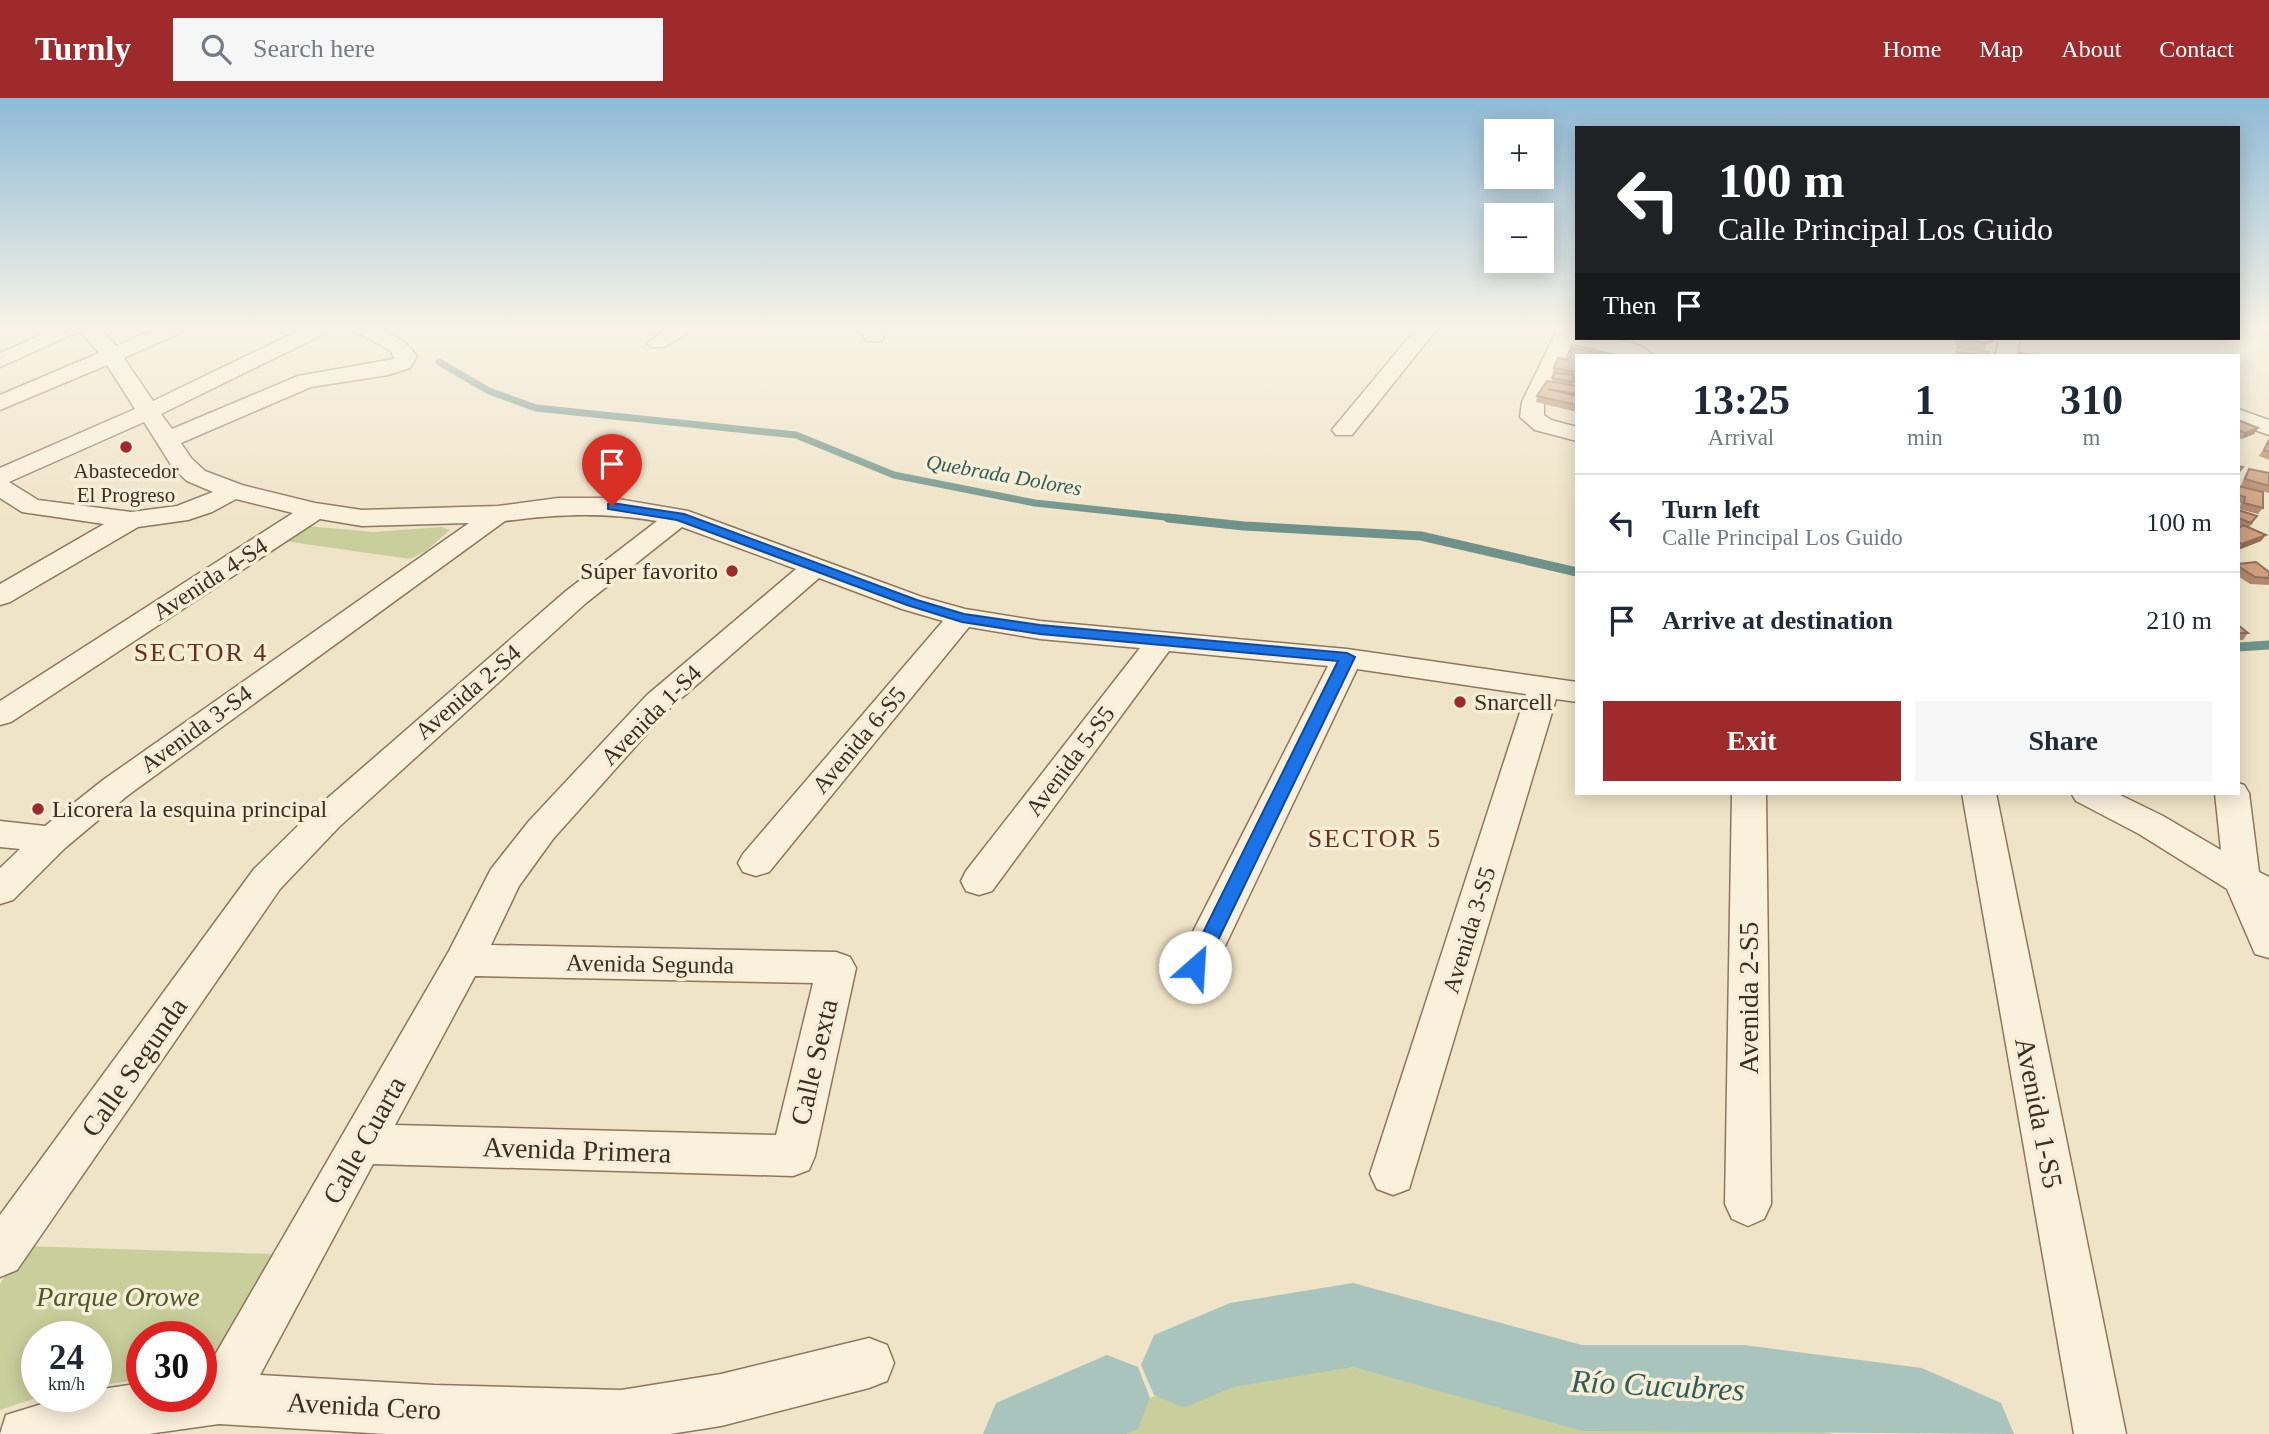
<!DOCTYPE html>
<html lang="en">
<head>
<meta charset="utf-8">
<style>
	:root { --surface:#fff; --page:#f6f6f7; --text:#1f2937; --muted:#747a83; --line:#e0e1e3; --accent:#9e2a2b }
	body { margin:0; font-family:"Times New Roman",serif; background:var(--page); color:var(--text); height:100vh; display:flex; flex-direction:column; font-size:26px; white-space:nowrap }
	* { box-sizing:border-box; margin:0 }
	p { font-size:23px; color:var(--muted) }
	.icon { flex:none; width:38px; height:38px; fill:none; stroke:currentColor; stroke-width:2; stroke-linecap:round; stroke-linejoin:round }
	.map { position:relative; flex:1; overflow:hidden }
	.sheet { position:absolute; left:1575px; top:256px; width:665px; height:441px; display:flex; flex-direction:column; background:var(--surface); border-radius:0px; box-shadow:0 4px 18px #0003 }
	.sheet>* { flex:none }
	.banner { position:absolute; left:1575px; top:28px; width:665px; height:214px; border-radius:0px; box-shadow:0 4px 18px #0003; background:#202124; color:#fff; overflow:hidden }
	.buttons { position:absolute; left:1484px; top:21px; display:grid; gap:14px }
	.buttons a { display:grid; place-items:center; width:70px; height:70px; border-radius:0px; background:var(--surface); box-shadow:0 4px 18px #0003; font-size:35px }
	.speed { position:absolute; left:21px; top:1223px; display:flex; gap:14px; font-size:35px; font-weight:700; text-align:center }
	.speed>* { display:grid; place-content:center; width:91px; height:91px; border-radius:50%; background:var(--surface); box-shadow:0 4px 18px #0003; line-height:1 }
	.speed small { font-size:18px; font-weight:400 }
	.speed .limit { border:10px solid #d22; background:#fff; color:#111 }
	.pin { position:absolute; display:grid; place-items:center; width:60px; height:60px; color:#fff; margin:-72px -30px; border-radius:50% 50% 50% 0; rotate:-45deg; box-shadow:0 0 7px #0007 }
	.pin .icon { rotate:45deg }
	.me { position:absolute; width:77px; margin:-38px; rotate:26deg; stroke-linejoin:round; filter:drop-shadow(0 0 5px #0008) }
	.turn { display:flex; align-items:center; gap:24px; height:147px; padding:0 28px; font-size:32px }
	.turn .icon { width:91px; height:91px; stroke-width:2.5 }
	.turn b { display:block; font-size:49px; line-height:60px }
	.then { display:flex; align-items:center; height:66px; padding:0 28px; background:#0003; gap:14px; font-size:26px }
	.eta { display:flex; justify-content:space-evenly; align-items:center; height:119px; text-align:center }
	.eta b { font-size:42px; font-weight:800; line-height:49px }
	.primary-button { display:flex; gap:14px; margin-top:auto; padding:14px 28px }
	.primary-button a { flex:1; height:80px; border-radius:0px; background:var(--accent); color:#fff; font-size:28px; font-weight:800; line-height:80px; text-align:center }
	.primary-button a+a { background:var(--page); color:var(--text) }
	ul { padding:0; list-style:none }
	li { display:flex; align-items:center; gap:21px; height:98px; padding:0 28px; border-top:2px solid var(--line) }
	li div { flex:1 }
	li b { display:block; font-size:26px }
	li em { font-style:normal }
	header { display:flex; align-items:center; gap:42px; box-sizing:border-box; height:98px; padding:0 35px; background:var(--accent); color:#fff }
	header strong { font-size:33px }
	nav { display:flex; gap:38px; margin-inline-start:auto; font-size:24px }
	.search { width:490px; height:63px; background:var(--page); display:flex; align-items:center; gap:18px; box-sizing:border-box; padding:0 24px; border-radius:0px; color:var(--muted); font-size:26px }
	.map>svg:first-child { display:block }
	.green { fill:#c9cf9b }
	.lines { fill:none; stroke-linecap:round; stroke-linejoin:round }
	.stream-far1 { stroke:#6f938a; stroke-width:7 }
	.stream { stroke:#6f938a; stroke-width:9 }
	.river { fill:#a9c4bc; fill-rule:evenodd }
	.street-casing { stroke:#8d765c; stroke-width:3 }
	.street { fill:#faf1dc; fill-rule:evenodd }
	.wall { fill:#b2896c }
	.shaded-wall { fill:#916f58 }
	.building { fill:#cf9f7d; stroke:#916f58; stroke-width:2 }
	.route { fill:#1a73e8; stroke:#114b97; stroke-width:2 }
	.poi-dot { fill:#9e2a2b; stroke:#f7eed8; stroke-width:2.5 }
	.labels { text-anchor:middle; dominant-baseline:central; stroke-width:7; stroke-linejoin:round; paint-order:stroke }
	.far-poi-label { font-size:21px; fill:#3d2e20; stroke:#f7eed8 }
	.far-water-label { font-size:21px; font-style:italic; fill:#2f5d5a; stroke:#f7eed8 }
	.poi-label { font-size:24px; fill:#3d2e20; stroke:#f7eed8; text-anchor:start }
	.street-label { font-size:24px; fill:#3d2e20; stroke:#f7eed8 }
	.neighbourhood-label { font-size:26px; letter-spacing:2px; fill:#6b2e1e; stroke:#f7eed8 }
	.near-street-label { font-size:28px; fill:#3d2e20; stroke:#f7eed8 }
	.near-park-label { font-size:28px; font-style:italic; fill:#4d5a26; stroke:#f7eed8 }
	.near-water-label { font-size:32px; font-style:italic; fill:#2f5d5a; stroke:#f7eed8 }
</style>
</head>
<body>
<header>
<strong>Turnly</strong>
<div class="search"><svg class="icon" aria-label="search" viewBox="0 0 24 24"><circle cx="10" cy="10" r="6"/><path d="M15 15l6 6"/></svg>Search here</div>
<nav><a>Home</a><a>Map</a><a>About</a><a>Contact</a></nav>
</header>
<div class="map">
<svg width="2269" height="1336" viewBox="0 0 2269 1336">
	<rect width="100%" height="100%" fill="#f0e4c8"/>
	<!-- green -->
	<path class="green" d="M296,427L373,434L442,429L450,432L426,453L410,461L277,442Z
		M24,1148L275,1156L208,1270L201,1271V1239H142V1281L96,1288V1239H37V1298L39,1299L0,1312V1186Z
		M1340,1256L1576,1323L1739,1321L1835,1336H1070L1237,1261Z"/>
	<g class="lines">
		<!-- stream-far1 -->
		<path class="stream-far1" d="M439,264L489,293L536,310L796,337L894,377L1035,405L1184,421"/>
		<!-- stream -->
		<path class="stream" d="M1168,420L1244,428L1421,438L1577,474
			M2238,549L2269,547"/>
		<!-- river -->
		<path class="river" d="M1353,1185L1582,1247H1744L1922,1270L2001,1305L2014,1336L1582,1333L1353,1269L1233,1289L1184,1310L1154,1297L1141,1267L1154,1237L1230,1205Z
			M1107,1257L1138,1269L1150,1300L1138,1331L1126,1336H983L996,1305Z"/>
		<defs>
			<path id="street" d="M52,232H102L116,248L152,232H181L178,236L124,260L153,303L300,232H327L324,236L161,316L172,331L298,278L394,261L391,253L353,232C381,232 399,233 417,258L410,270L388,277L311,289L181,345L191,360L205,373L242,387L315,405L362,412L498,408L558,400H612L688,413L922,499L965,511L1040,523L1347,551L1577,584V604L1556,601L1409,1091L1393,1097L1377,1091L1370,1076L1526,596L1357,571L1215,869L1209,880L1195,885L1181,880L1175,869L1328,568L1169,553L992,793L979,797L966,793L961,783L966,773L1140,550L1040,541L969,529L769,774L756,778L743,774L738,765L743,756L943,523L902,511L819,480L669,611L553,741L519,788L491,847L836,854L850,859L856,870L815,1058L809,1072L793,1078L373,1066L260,1277L434,1287L621,1292L721,1276L869,1240L887,1247L894,1265L887,1283L869,1290L721,1328L670,1336H386L219,1326L148,1336H0L6,1317L68,1298H96V1292L142,1285V1298H201V1277L204,1276L449,853L491,771L529,723L647,597L796,471L682,429L586,505L339,729L280,791L17,1172L0,1179V1117L254,771L315,711L566,493L657,423C603,414 559,416 505,423L127,698L65,750L13,802L0,806V770L20,751L0,749V723L45,728L103,682L469,425L362,428L320,421L11,624L0,627V603L293,415L236,401L212,414L188,422L138,429L10,504L0,507V486L104,426L22,414L0,400V370L135,311L107,267L0,312V297L99,255L80,233L0,269V255ZM144,324L173,370L187,383L213,394L177,408L131,414L38,402L9,384ZM475,878L813,885L776,1037L395,1027Z
				M666,232H692L665,249H651L647,245Z
				M859,232H880L884,239L881,243H867Z
				M1415,232H1436L1352,337H1336L1332,332L1336,327Z
				M1557,232H1577V240C1596,240 1640,240 1652,257H1621L1572,246L1544,304V317L1551,322L1577,329V343L1535,332L1520,319L1522,304Z
				M2000,240H2020L2017,257H1995Z
				M2238,311L2269,322V337L2238,326Z
				M2238,685L2244,687L2249,695L2259,774L2269,779V860L2255,856L2227,791L2139,736L2076,703L2071,695H2116L2163,718L2221,752L2215,695H2238Z
				M1732,695H1766L1771,1106L1764,1121L1748,1128L1732,1121L1725,1106Z
				M1962,695H1996L2126,1336H2074Z"/>
		</defs>
		<!-- street casing -->
		<use href="#street" class="street-casing"/>
		<!-- street -->
		<use href="#street" class="street"/>
	</g>
	<!-- wall -->
	<path class="wall" d="M134,232H157L146,237Z
		M2260,232H2269V238H2265Z
		M1956,240H1996L1993,245H1987L1984,252L1954,246Z
		M1958,248L1989,257H1955Z
		M1577,257V281L1573,280V287L1577,288V314L1536,304L1537,298L1551,284L1555,276H1552L1554,270Z
		M2238,322L2258,330L2254,336L2241,341L2238,340Z
		M2269,342V362L2259,358Z
		M2249,371L2269,375V395L2241,388L2245,377Z
		M2238,388L2263,410L2258,416L2239,411L2241,405L2238,404Z
		M2238,412L2253,425L2248,430L2261,443L2238,452V431L2240,429H2238Z
		M2238,466L2269,474V487L2250,486L2238,478Z
		M2238,527L2248,535L2243,542H2238Z"/>
	<!-- shaded-wall -->
	<path class="shaded-wall" d="M144,232H157L146,237Z
		M2258,330L2254,336L2241,341L2245,335Z
		M2266,437L2261,443L2238,452L2242,446Z"/>
	<!-- building -->
	<path class="building" d="M1957,240H1984L1988,241L1987,246Z
		M1958,248L1989,254V257H1975L1957,254Z
		M1573,250L1605,256V257H1577V262H1574L1577,263V274L1554,270L1558,260L1568,262Z
		M2020,255L2036,257H2021Z
		M1555,275L1573,277L1574,284L1552,280Z
		M1547,283L1577,288V296L1548,291L1577,298V307L1537,298Z
		M2238,322L2258,330L2245,335L2238,332Z
		M2269,342V354L2264,352Z
		M2238,368L2243,369L2238,375Z
		M2249,371L2269,375V388L2245,381Z
		M2238,388L2263,394V410L2244,405L2245,399L2238,397Z
		M2238,412L2257,418L2251,425L2238,420Z
		M2243,427L2266,437L2242,446L2238,444V431Z
		M2256,464L2269,474V480L2255,479L2238,468V466Z
		M2238,527L2248,535H2238Z"/>
	<!-- sky -->
	<linearGradient id="sky" x2="0" y2="1"><stop stop-color="#8fbad6"/><stop offset="0.55" stop-color="#f8f3e6"/><stop offset="1" stop-color="#f8f3e6" stop-opacity="0"/></linearGradient>
	<rect width="2269" height="420" fill="url(#sky)"/>
	<!-- route -->
	<path class="route" d="M612,405L684,416L917,502L964,516L1040,527L1347,555L1355,559L1205,869L1202,874L1195,877L1189,874L1186,869L1338,563L1040,536L962,524L907,507L677,422L608,411V406Z"/>
	<!-- markers -->
	<g class="poi-dot">
		<circle cx="126" cy="349" r="7"/>
		<circle cx="732" cy="473" r="7"/>
		<circle cx="1460" cy="604" r="7"/>
		<circle cx="38" cy="711" r="7"/>
	</g>
	<g class="labels">
		<!-- far-poi labels -->
		<g class="far-poi-label">
			<text x="126" y="373">Abastecedor<tspan x="126" dy="24">El Progreso</tspan></text>
		</g>
		<!-- far-water labels -->
		<g class="far-water-label">
			<text transform="translate(1004 377) rotate(10)">Quebrada Dolores</text>
		</g>
		<!-- poi labels -->
		<g class="poi-label">
			<text x="718" y="473" text-anchor="end">Súper favorito</text>
			<text x="1474" y="604">Snarcell</text>
			<text x="52" y="711">Licorera la esquina principal</text>
		</g>
		<!-- street labels -->
		<g class="street-label">
			<text transform="translate(210 481) rotate(-33)">Avenida 4-S4</text>
			<text transform="translate(468 594) rotate(-41)">Avenida 2-S4</text>
			<text transform="translate(651 617) rotate(-45)">Avenida 1-S4</text>
			<text transform="translate(196 631) rotate(-36)">Avenida 3-S4</text>
			<text transform="translate(859 642) rotate(-50)">Avenida 6-S5</text>
			<text transform="translate(1070 663) rotate(-53)">Avenida 5-S5</text>
			<text transform="translate(1469 832) rotate(-73)">Avenida 3-S5</text>
			<text transform="translate(650 866) rotate(1)">Avenida Segunda</text>
		</g>
		<!-- neighbourhood labels -->
		<g class="neighbourhood-label">
			<text x="201" y="554">SECTOR 4</text>
			<text x="1375" y="740">SECTOR 5</text>
		</g>
		<!-- near-street labels -->
		<g class="near-street-label">
			<text transform="translate(1748 900) rotate(-90)">Avenida 2-S5</text>
			<text transform="translate(814 964) rotate(-77)">Calle Sexta</text>
			<text transform="translate(134 969) rotate(-55)">Calle Segunda</text>
			<text transform="translate(2039 1015) rotate(79)">Avenida 1-S5</text>
			<text transform="translate(364 1042) rotate(-61)">Calle Cuarta</text>
			<text transform="translate(577 1052) rotate(2)">Avenida Primera</text>
			<text transform="translate(364 1308) rotate(3)">Avenida Cero</text>
		</g>
		<!-- near-park labels -->
		<g class="near-park-label">
			<text x="118" y="1198">Parque Orowe</text>
		</g>
		<!-- near-water labels -->
		<g class="near-water-label">
			<text transform="translate(1658 1287) rotate(3)">Río Cucubres</text>
		</g>
	</g>
</svg>
<div class="buttons">
<a>+</a>
<a>−</a>
</div>
<div class="speed"><div>24<small>km/h</small></div><div class="limit">30</div></div>
<div class="pin" style="left:612px;top:408px;background:#d93025"><svg class="icon" aria-label="arrive" viewBox="0 0 24 24"><path d="M6 21V4h12l-3 4 3 4H6"/></svg></div>
<svg class="me" style="left:1195px;top:869px" viewBox="-20 -20 40 40"><circle r="19" fill="#fff"/><path d="M0-13L10 11 0 6-10 11z" fill="#1a73e8"/></svg>
<div class="banner">
<div class="turn"><svg class="icon" aria-label="left" viewBox="0 0 24 24"><path d="M17 20v-9H6M10 6l-5 5 5 5"/></svg><div><b>100 m</b>Calle Principal Los Guido</div></div>
<div class="then">Then<svg class="icon" aria-label="arrive" viewBox="0 0 24 24"><path d="M6 21V4h12l-3 4 3 4H6"/></svg></div>
</div>
<section class="sheet">
<div class="eta">
<div><b>13:25</b><p>Arrival</p></div>
<div><b>1</b><p>min</p></div>
<div><b>310</b><p>m</p></div>
</div>
<ul>
<li><svg class="icon" aria-label="left" viewBox="0 0 24 24"><path d="M17 20v-9H6M10 6l-5 5 5 5"/></svg><div><b>Turn left</b><p>Calle Principal Los Guido</p></div><em>100 m</em></li>
<li><svg class="icon" aria-label="arrive" viewBox="0 0 24 24"><path d="M6 21V4h12l-3 4 3 4H6"/></svg><div><b>Arrive at destination</b></div><em>210 m</em></li>
</ul>
<div class="primary-button"><a>Exit</a><a>Share</a></div>
</section>
</div>
</body>
</html>
